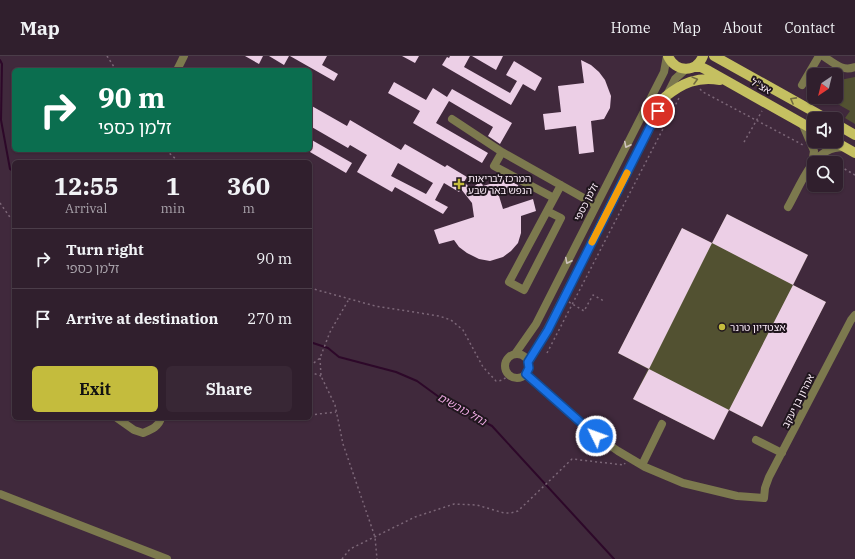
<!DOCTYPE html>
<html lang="en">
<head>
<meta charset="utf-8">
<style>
	:root { --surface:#301f2d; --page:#382735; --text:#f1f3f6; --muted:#a8a2aa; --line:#4b3d49; --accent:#c4bc3d }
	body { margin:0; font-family:"IBM Plex Serif","Noto Sans Hebrew",serif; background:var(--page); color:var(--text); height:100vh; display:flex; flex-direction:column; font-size:15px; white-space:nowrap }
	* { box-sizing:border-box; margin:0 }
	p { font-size:13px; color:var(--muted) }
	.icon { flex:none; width:22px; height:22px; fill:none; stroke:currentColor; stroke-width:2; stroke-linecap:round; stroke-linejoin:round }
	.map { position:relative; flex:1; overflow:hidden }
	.panel { position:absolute; left:12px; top:104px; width:300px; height:260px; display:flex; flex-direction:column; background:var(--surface); border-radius:6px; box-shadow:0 1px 3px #0004,0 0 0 1px var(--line) }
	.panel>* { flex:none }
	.top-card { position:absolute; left:12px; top:12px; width:300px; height:84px; border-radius:6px; box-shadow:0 1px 3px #0004,0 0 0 1px var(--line); background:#0b6e4f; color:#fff; overflow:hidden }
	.needle { width:26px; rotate:215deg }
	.tools { position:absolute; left:807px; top:12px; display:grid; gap:8px }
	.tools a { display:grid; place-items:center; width:36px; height:36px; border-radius:6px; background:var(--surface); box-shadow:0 1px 3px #0004,0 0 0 1px var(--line); font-size:20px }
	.pin { position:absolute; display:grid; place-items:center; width:34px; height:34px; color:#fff; margin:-17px; border:2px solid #fff; border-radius:50%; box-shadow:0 1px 4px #0007 }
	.me { position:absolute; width:44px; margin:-22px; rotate:312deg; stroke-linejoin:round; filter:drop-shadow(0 0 3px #0008) }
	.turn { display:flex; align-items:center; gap:14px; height:84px; padding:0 20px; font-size:18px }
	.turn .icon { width:52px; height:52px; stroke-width:2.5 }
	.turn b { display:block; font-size:28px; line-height:34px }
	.eta { display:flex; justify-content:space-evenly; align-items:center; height:68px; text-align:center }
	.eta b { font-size:24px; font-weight:800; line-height:28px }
	.button { display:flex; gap:8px; margin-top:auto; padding:8px 20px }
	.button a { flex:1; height:46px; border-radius:6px; background:var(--accent); color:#111; font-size:16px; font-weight:800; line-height:46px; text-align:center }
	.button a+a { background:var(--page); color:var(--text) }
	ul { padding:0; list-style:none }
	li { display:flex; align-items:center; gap:12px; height:60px; padding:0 20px; border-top:1px solid var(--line) }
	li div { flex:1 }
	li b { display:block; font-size:15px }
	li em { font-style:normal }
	header { display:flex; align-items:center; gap:24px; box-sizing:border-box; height:56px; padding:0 20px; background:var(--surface); border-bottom:1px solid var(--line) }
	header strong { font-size:19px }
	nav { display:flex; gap:22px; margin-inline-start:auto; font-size:14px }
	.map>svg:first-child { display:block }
	.green { fill:#525131 }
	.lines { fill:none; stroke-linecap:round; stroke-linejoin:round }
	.stream { stroke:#2d0829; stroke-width:2 }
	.building { fill:#eccfe6; fill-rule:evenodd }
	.path { stroke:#7c6778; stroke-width:1.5; stroke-dasharray:2 3; stroke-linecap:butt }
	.minor { stroke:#7c794e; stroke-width:8 }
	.major { stroke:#c5c061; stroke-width:10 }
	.oneway { stroke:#726b40 }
	.oneway2 { stroke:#cfc4bd }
	.route-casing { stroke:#114b97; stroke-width:10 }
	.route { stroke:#1a73e8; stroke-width:7 }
	.slow { stroke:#f59e0b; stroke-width:7 }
	.poi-dot { fill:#c4bc3d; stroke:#20161e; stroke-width:1.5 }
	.labels { text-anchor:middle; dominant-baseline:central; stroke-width:4; stroke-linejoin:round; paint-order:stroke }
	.street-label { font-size:10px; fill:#fcedf9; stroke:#20161e }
	.poi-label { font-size:10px; fill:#fcedf9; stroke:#20161e; text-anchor:start }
	.water-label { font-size:11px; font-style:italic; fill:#f2ade7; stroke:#20161e }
</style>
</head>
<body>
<header>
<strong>Map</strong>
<nav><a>Home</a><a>Map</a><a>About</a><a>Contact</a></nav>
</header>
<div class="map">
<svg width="855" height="503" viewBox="0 0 855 503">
	<rect width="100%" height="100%" fill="#40293c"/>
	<!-- green -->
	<path class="green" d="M855,21V68L845,62L850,55L827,42V41H836V27L840,24Z
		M727,158L808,199L793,229L826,246L762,371L729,354L714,384L633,343L648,313L618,297L682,172L712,187Z"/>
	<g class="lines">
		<!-- stream -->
		<path class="stream" d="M0,4L2,8L1,64L10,113L14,116
			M310,286L328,292L339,301L396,316L417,325L439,341L492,370L614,503"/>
	</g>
	<!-- building -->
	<path class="building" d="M245,0H263L259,8Z
		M269,0H289L284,9Z
		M290,0H327L322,9L338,18L334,25Z
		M402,0H419L415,7Z
		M450,0H470L464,11L510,37L517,25L506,19L514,5L542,22L535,35L523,28L511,49L442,9L447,1L449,2Z
		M472,0H503L496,14Z
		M581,4L591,9L599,16L605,24L611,40L610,52L604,63L591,65L594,96L579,98L576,70L545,74L543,58L561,56L558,30L584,27Z
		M394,26L426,44L433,32L447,41L452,33L512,67L500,88L488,80L493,71L449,45L436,67L488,97L482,107L413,67L420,55L388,37Z
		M310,49L347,70L350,64L401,94L405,88L445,111L447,109L467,121L464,126L471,133L481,125L483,130L507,123L510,125V127L512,126L518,129L519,134L499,140L503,153L533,143L536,155L521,160V177L518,187L511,195L503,201L490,205L479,203L467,197L459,191L454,184L439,188L434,174L474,161L472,147L461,133L459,136L444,127L435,144L448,151L443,158L395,131L392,136L357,116L367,99L350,89L348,92L310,70ZM398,107L433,127L426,138L391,120Z
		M310,83L352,107L346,117L310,96Z
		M727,158L808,199L793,229L712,187Z
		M682,172L712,187L649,313L618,297Z
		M793,229L826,246L762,371L729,354Z
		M649,313L729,354L714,384L633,343Z"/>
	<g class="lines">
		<!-- path -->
		<path class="path" d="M107,0L116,14
			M700,33L703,36L803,89
			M744,86L762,55
			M166,94L179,106
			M828,103L835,107
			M836,108L855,119
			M0,147L14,167
			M310,232L375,250L439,260L451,264L463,274L483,311L496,325C502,325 505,323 509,318
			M569,246L584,255L593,239L604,245
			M547,297L679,42
			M320,302L321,320L335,349L343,388L375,481L377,503
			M310,310L320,302L330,276L349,243
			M310,316L321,320
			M310,359L336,356
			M342,503L350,493L415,461L454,448L477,449L504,457H511L518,455L572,403L624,409L625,407"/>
		<!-- minor -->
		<path class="minor" d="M823,0C834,7 842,16 855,11
			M177,14L184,0
			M802,29L819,0
			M452,63L502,96L596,149
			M802,67L814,95L812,108
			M502,96L494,110L554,142
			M788,151C799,132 810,101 831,93C835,92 840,91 844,91
			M547,155L561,162L524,234L509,226L561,129
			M515,298L536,268L664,16L667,0
			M505 310a12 12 0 1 1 24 0a12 12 0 1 1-24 0Z
			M528,306L547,274L672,29L675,23L686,13
			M526,318L596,380L618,395L645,411L683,427L737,440L764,442L765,432L769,421L851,264L855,259
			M117,362L134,374L143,377C150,374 159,371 161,362
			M756,384L782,397
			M642,409L662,368
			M0,438L167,503"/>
		<!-- major -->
		<path class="major" d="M668,0C675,16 696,18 703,0
			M714,0L827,63
			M694,11H701L709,15L814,74
			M665,41C682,27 698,20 720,24
			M836,68L855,79
			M834,85L855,97"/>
	</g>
	<!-- one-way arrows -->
	<defs><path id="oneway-chevron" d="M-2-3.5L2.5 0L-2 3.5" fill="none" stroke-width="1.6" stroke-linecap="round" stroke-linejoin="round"/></defs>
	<g class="oneway">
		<use href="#oneway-chevron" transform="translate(695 24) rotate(-15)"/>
		<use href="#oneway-chevron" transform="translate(793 44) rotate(-151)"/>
	</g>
	<g class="oneway2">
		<use href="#oneway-chevron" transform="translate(627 89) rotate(117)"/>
		<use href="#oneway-chevron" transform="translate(568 205) rotate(117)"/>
	</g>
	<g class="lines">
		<defs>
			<path id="route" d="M596,380L526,318L529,312L528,306L548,274L658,55"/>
		</defs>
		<!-- route casing -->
		<use href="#route" class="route-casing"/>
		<!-- route -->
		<use href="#route" class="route"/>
		<!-- slow -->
		<path class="slow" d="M592,186L627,117"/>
	</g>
	<!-- markers -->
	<g class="poi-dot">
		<path d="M457 122h4v4h4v4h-4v4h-4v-4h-4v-4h4z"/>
		<circle cx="722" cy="271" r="4"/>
	</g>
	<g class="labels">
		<!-- street labels -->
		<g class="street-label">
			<text transform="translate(761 30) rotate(29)">אצ"ל</text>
			<text transform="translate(586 146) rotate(-63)">זלמן כספי</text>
			<text transform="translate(798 345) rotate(-63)">אהרון בן יעקב</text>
		</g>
		<!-- poi labels -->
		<g class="poi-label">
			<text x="468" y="122">המרכז לבריאות<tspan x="468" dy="12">הנפש באר שבע</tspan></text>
			<text x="730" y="271">אצטדיון טרנר</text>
		</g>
		<!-- water labels -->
		<g class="water-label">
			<text transform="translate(462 353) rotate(29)">נחל כובשים</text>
		</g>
	</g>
</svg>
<div class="tools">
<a><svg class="needle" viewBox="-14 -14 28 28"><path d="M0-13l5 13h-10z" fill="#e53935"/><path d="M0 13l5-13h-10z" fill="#a8a2aa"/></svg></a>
<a><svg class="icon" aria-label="sound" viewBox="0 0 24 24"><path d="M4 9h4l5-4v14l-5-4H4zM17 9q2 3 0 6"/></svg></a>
<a><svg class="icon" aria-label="search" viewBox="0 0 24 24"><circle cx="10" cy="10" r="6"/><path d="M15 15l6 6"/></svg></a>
</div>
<div class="pin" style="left:658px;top:55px;background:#d93025"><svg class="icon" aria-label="arrive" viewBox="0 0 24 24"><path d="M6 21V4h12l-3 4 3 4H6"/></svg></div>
<svg class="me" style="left:596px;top:380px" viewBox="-20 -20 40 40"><circle r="17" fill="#1a73e8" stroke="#fff" stroke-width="3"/><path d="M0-11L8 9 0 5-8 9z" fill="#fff"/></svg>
<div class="top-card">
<div class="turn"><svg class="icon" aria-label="right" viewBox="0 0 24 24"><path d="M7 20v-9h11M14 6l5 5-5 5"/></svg><div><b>90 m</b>זלמן כספי</div></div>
</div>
<section class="panel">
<div class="eta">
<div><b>12:55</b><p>Arrival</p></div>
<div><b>1</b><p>min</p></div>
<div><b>360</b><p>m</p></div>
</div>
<ul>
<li><svg class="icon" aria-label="right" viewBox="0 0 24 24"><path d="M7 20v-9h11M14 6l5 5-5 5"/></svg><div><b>Turn right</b><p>זלמן כספי</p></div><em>90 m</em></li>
<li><svg class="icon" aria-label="arrive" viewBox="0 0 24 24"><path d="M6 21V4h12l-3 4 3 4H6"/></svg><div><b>Arrive at destination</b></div><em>270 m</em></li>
</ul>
<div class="button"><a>Exit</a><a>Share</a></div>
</section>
</div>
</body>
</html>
